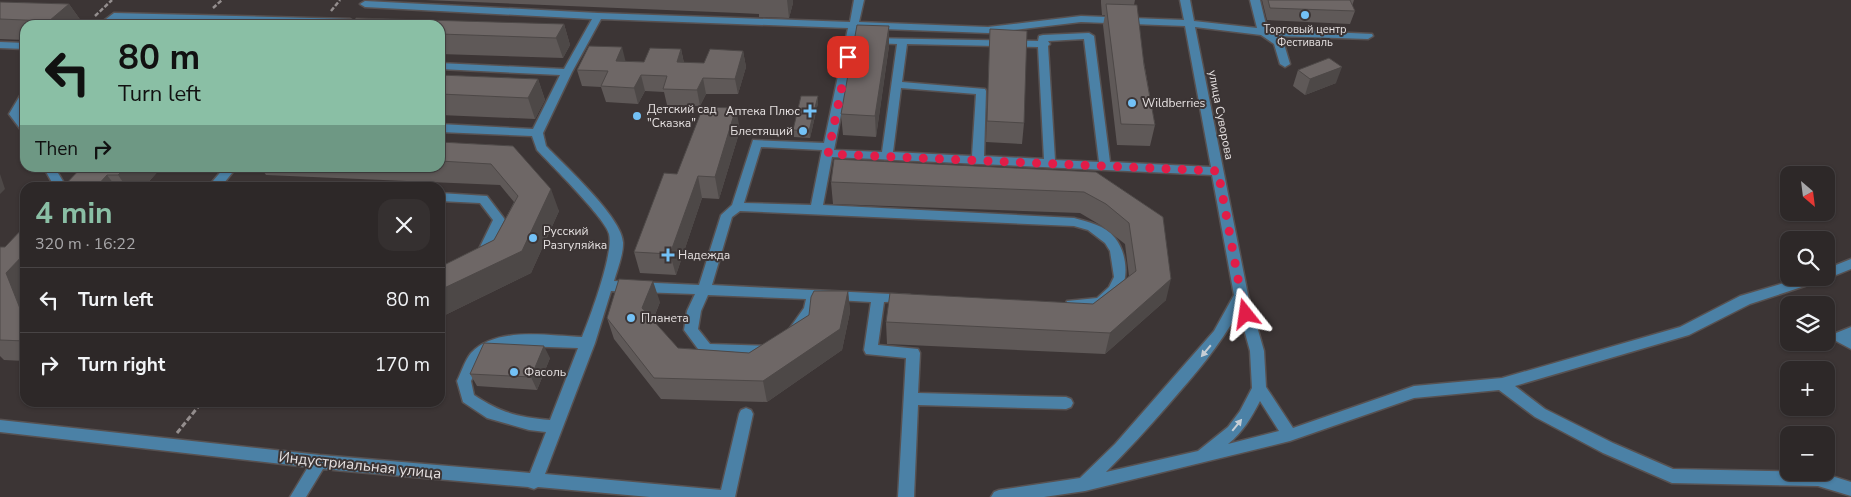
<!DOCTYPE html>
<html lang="en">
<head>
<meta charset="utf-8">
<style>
	:root { --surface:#2d2828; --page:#353030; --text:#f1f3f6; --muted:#a7a6a8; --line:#484445; --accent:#8abfa5 }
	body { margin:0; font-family:"Nunito Sans",sans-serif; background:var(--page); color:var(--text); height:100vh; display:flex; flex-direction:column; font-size:19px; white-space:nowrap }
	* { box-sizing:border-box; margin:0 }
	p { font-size:16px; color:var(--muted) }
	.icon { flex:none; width:28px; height:28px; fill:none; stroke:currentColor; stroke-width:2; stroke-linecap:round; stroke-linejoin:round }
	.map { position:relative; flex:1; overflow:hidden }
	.details { position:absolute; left:20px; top:182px; width:425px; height:225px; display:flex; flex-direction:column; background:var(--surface); border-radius:15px; box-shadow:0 1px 4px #0004,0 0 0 1px var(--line) }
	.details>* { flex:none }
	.banner { position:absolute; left:20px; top:20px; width:425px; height:152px; border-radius:15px; box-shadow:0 1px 4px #0004,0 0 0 1px var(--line); background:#8abfa5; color:#111; overflow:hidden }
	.needle { width:32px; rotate:152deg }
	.controls { position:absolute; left:1780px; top:166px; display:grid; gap:10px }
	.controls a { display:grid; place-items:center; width:55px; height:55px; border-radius:10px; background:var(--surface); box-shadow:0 1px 4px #0004,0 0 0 1px var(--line); font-size:25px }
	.pin { position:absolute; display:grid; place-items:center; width:42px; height:42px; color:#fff; margin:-21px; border-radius:10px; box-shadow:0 2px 8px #0006 }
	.me { position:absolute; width:55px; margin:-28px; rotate:345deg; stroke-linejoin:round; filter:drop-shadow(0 0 4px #0008) }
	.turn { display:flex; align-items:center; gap:18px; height:105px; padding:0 15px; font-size:22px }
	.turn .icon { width:65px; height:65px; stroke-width:2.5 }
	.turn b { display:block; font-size:35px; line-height:42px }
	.then { display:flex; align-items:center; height:48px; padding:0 15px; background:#0003; gap:10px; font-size:19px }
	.round { display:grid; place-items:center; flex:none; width:52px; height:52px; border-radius:15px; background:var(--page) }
	.summary { display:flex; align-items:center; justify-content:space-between; height:85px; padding:0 15px }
	h1 { font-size:30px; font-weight:700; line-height:38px; color:var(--accent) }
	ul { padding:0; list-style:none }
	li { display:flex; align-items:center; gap:15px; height:65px; padding:0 15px; border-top:1px solid var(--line) }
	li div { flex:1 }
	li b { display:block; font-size:19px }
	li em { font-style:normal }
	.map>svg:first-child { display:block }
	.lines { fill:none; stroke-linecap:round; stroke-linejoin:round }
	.minor-casing { stroke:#575151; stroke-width:3 }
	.path-far1 { stroke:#948e8e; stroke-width:2.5; stroke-dasharray:4.5 2; stroke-linecap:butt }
	.path { stroke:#948e8e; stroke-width:3; stroke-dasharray:5.5 2.5; stroke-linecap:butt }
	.minor { fill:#4b81a6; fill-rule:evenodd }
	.wall { fill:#5f5958 }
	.shaded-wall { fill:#4d4847 }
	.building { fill:#6e6766; stroke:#4d4847 }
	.oneway { fill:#c7ced5 }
	.route { stroke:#e11d48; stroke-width:9; stroke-dasharray:0 16.2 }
	.poi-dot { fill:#73c1f6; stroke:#3c3535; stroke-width:2 }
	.labels { text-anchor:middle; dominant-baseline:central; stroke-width:4; stroke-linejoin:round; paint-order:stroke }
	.far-poi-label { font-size:11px; fill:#e6e1e1; stroke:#3c3535 }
	.poi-label { font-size:12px; fill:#e6e1e1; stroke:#3c3535; text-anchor:start }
	.street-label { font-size:12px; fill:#e6e1e1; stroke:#3c3535 }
	.near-street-label { font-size:15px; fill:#e6e1e1; stroke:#3c3535 }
</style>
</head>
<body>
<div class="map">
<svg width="1851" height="497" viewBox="0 0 1851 497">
	<rect width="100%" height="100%" fill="#3c3535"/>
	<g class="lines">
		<defs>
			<path id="minor" d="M854,0H864L859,22L988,27L1081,16L1184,20L1180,0H1190L1194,21L1257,28L1250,0H1260L1267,29L1372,34L1373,36L1368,39L1277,36L1284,44L1290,64L1285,67L1280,64L1274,44L1261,35L1195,27L1248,295L1264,351L1266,387L1293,428L1414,386L1502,378L1680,327L1740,296L1801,278H1821L1820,281L1750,304L1689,335L1515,386L1545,409L1613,443L1673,469L1819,472L1851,482V496L1818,486L1672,483L1603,453L1535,417L1499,390L1414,398L1290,441L1085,491L1044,497H991L994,492L999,490L1080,478L1115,444L1214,331L1234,295L1212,175L832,157L823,205L1074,218C1088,222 1105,225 1115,238C1131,258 1130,297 1103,307C1094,311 1081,309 1072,310L1067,309L1065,305L1067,301L1097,298L1109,287L1114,277L1110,251L1105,243L1088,230L1074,226L740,211L732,217L712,285L910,295L912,298L910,301L884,302L878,345L918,349L920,353L918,393L1066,397L1071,399L1073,403L1071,407L1066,409L918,405L914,497H898L906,358L866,354L864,350L871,302L819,299C816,311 803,340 789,336L787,332L804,308L806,299L708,295L701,311L698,329L710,344L773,346L775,350L773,354C755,360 719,359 701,353L684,330L687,311L695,294L611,291L595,343L545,474L721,490L739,414L741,410L746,408L751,410L753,414L735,497H650L538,487L534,489L528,487L323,469L306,497H290L308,467L0,432V420L320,455L530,473L546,432L529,430L487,418L463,402L457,381C461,373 465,360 471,353C497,326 548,336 582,337C590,317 614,253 609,234C606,219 551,165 537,150L532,136L440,132V124L533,129L560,75L440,69V63L564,69L592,19L365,7L360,4L365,1L598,13L850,22ZM601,19L848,28L824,143L753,140L732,205L721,215L699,285L614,281C617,270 623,256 623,244C625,220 564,165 546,146L543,133L572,72ZM1081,22L1185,26L1211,167L1110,162L1094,36L1089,33L1043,35L1039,36L1038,41L868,38L867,40L872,43L897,44L882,152L834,150L858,28L988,33ZM1084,39L1099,162L1055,160L1048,46L1050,44L1048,41ZM907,44L1038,47L1044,159L984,156L986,91L985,89L902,82ZM901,88L976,94L972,156L893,152ZM761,147L822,150L811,205L744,203ZM1239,311L1250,351L1252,388L1240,411L1228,427L1198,451L1106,472C1128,450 1149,427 1169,404C1196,373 1219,347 1239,311ZM520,346L578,348L550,420C518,417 501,413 474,395L471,381L480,362L496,349ZM1260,401L1279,431L1228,444C1243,432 1251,418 1260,401Z
				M114,13L350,19L355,22L350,25L116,19L109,25H98Z
				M0,42L25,43V49L0,48Z
				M25,93V105L20,114L25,121V132L21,130L9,114L21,94Z
				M44,168H55L67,188H55Z
				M224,168H236L220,188H207Z
				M440,193L487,196L503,217L505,220L487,257L480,261L476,259L474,256L478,251L493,220L480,203L440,201Z
				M1851,259V269L1826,279L1822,278H1826V269Z
				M1851,327V349L1836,341L1834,337L1836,333Z"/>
		</defs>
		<!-- minor casing -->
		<use href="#minor" class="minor-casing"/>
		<!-- path-far1 -->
		<path class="path-far1" d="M213,8L222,0
			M331,11L340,0
			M95,16L112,0"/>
		<!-- path -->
		<path class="path" d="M177,433L202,402"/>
		<!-- minor -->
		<use href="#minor" class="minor"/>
	</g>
	<!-- wall -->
	<path class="wall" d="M425,0H793V3L789,18L759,17V14L739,13Z
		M1101,0H1135L1134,5L1155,125L1150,146L1117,145L1103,25L1105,15H1102L1101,3Z
		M1262,0H1354L1352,6L1355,11L1350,24L1267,20Z
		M0,2L69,4L84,25H25V40L0,39Z
		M564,24L570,45L563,58L440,54V25Z
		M990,29L1024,123L1022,144L986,142Z
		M889,46L876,137L843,135L841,114Z
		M681,49L684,63H704L743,51L746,67L738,94H706L700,106L667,105L664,92L645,91L638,104L606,102L601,87L582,86L577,70L625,61L644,62Z
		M1298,70L1336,83L1305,95L1293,86Z
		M440,75L538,79L545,100L535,119L440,115Z
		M818,96V103L810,138L794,137L793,130Z
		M740,130L719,199L702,198L676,275L640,273L634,252L677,174Z
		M440,142L513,146L559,211L531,273L441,317L440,316V267L494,240L514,202L500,185L266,175L261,168H440Z
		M161,168L143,188H62L91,170Z
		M1096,172L1163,217L1166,300L1105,354L887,344L886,322L1093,304L1129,276L1125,244L1102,226L1080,213L833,204L831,182Z
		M25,226V361L4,360L0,356V247H5Z
		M848,291L850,312L842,350L767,402L661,399L614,339L607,318L660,302L653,320L678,348L749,353Z
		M550,358L537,390L477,386L470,374Z"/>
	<!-- shaded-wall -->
	<path class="shaded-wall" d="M787,0H793V3L789,18Z
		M69,4L84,25H52L49,21Z
		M166,22L168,25H163Z
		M564,24L570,45L563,58L556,38Z
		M889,26V46L876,137L875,116Z
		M622,47L626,63L616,61Z
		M681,49L684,64L677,62Z
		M743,51L746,67L738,94L735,79Z
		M1342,67L1336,83L1305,95L1310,79Z
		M641,75L645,91L638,104L634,88Z
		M703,78L706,94L700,106L697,90Z
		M538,79L545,100L535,119L528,98Z
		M818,96V103L810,138L809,131Z
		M736,108L740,130L719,199L715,177Z
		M125,168H161L143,188H127L118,175Z
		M0,174L5,189L0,194Z
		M107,175L117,188H95Z
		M698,176L702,198L676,275L670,254Z
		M551,189L559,211L531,273L441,317L440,314V290Z
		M25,253V315L21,311L6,273Z
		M1171,279L1166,300L1105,354L1110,333Z
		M653,281L660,302L649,329L642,308Z
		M848,291L850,312L842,350L767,402L763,381Z
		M544,346L550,358L537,390L531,377Z"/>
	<!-- building -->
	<path class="building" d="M1268,0H1350L1355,11L1270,8Z
		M0,2L69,4L49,21L0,19Z
		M1106,4L1137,5L1144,65L1155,125L1121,124Z
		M356,18L564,24L556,38L440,34V25H350Z
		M135,21L166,22L163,25H130Z
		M209,23L243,24V25H208Z
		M857,25L889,26L875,116L841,114Z
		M990,29L1027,31L1024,123L987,121Z
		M589,46L622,47L616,61L644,62L650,48L681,49L677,62L704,63L710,49L743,51L735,79L703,78L697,90L663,89L667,76L641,75L634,88L601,86L608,71L577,70Z
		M1329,58L1342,67L1310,79L1298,70Z
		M440,75L538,79L528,98L440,94Z
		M801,96H818L809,131L793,130Z
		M703,107L736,108L715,177L698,176L670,254L634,252L664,173L677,174Z
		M440,142L513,146L551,189L522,251L440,290V267L494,240L518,196L491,164L440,161Z
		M834,159L1096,172L1163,217L1171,279L1110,333L886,322L890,293L1093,304L1136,271L1129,223L1106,204L1084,192L831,182Z
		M93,168H125L118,175H107L95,188H62L80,169L91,170Z
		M25,226V253L6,273L21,311H25V341L0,340V247H5Z
		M619,279L653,281L642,308L678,348L749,353L809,315L811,297L814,291H848L840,329L763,381L654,378L607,318Z
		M484,343L544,346L531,377L470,374Z"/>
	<!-- one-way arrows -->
	<defs><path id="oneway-solid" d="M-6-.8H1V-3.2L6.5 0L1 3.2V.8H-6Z" transform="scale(1.25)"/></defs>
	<g class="oneway">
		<use href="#oneway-solid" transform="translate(1206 351) rotate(130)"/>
		<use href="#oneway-solid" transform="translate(1237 425) rotate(-51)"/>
	</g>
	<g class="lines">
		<!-- route -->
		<path class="route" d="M848,57L828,154L1218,171L1241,295L1246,314"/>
	</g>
	<!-- markers -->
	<g class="poi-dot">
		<circle cx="1305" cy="15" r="5"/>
		<circle cx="1132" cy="103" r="5"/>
		<path d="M807.5 103.5h5v5h5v5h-5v5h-5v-5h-5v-5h5z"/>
		<circle cx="637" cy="116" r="5"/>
		<circle cx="803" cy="131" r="5"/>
		<circle cx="533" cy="238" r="5"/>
		<path d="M665.5 247.5h5v5h5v5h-5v5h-5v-5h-5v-5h5z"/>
		<circle cx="631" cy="318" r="5"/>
		<circle cx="514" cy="372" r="5"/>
	</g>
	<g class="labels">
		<!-- far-poi labels -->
		<g class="far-poi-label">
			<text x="1305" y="29">Торговый центр<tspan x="1305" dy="13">Фестиваль</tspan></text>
		</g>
		<!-- poi labels -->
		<g class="poi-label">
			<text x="1142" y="103">Wildberries</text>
			<text x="647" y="109">Детский сад<tspan x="647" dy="14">"Сказка"</tspan></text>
			<text x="800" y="111" text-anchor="end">Аптека Плюс</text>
			<text x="793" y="131" text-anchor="end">Блестящий</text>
			<text x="543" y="231">Русский<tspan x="543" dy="14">Разгуляйка</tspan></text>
			<text x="678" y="255">Надежда</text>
			<text x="641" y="318">Планета</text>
			<text x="524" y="372">Фасоль</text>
		</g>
		<!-- street labels -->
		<g class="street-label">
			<text transform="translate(1221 115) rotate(79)">улица Суворова</text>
		</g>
		<!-- near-street labels -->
		<g class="near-street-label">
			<text transform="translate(360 465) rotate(6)">Индустриальная улица</text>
		</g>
	</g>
</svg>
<div class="controls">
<a><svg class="needle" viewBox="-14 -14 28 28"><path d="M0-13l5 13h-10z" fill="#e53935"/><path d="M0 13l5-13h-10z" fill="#a7a6a8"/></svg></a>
<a><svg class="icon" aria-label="search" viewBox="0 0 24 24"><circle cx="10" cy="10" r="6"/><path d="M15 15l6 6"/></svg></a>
<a><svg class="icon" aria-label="layers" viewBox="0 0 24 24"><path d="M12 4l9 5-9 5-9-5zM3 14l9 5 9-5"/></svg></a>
<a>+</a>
<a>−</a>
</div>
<div class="pin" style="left:848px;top:57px;background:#d93025"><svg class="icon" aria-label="arrive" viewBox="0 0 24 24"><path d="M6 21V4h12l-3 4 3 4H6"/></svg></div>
<svg class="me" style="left:1246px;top:314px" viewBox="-20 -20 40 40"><path d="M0-17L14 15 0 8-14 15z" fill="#e11d48" stroke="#fff" stroke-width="4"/></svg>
<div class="banner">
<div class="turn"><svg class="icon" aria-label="left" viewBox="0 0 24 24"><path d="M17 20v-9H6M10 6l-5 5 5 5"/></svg><div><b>80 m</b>Turn left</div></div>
<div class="then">Then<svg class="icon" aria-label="right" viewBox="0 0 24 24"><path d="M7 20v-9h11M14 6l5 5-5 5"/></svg></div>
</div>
<section class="details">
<div class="summary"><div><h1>4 min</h1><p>320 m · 16:22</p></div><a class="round"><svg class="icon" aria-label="close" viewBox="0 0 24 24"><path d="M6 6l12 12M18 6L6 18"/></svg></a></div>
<ul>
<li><svg class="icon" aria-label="left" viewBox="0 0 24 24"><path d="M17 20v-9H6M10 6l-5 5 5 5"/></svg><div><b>Turn left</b></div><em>80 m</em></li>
<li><svg class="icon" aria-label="right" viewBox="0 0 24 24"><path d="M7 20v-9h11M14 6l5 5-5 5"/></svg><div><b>Turn right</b></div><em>170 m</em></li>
</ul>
</section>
</div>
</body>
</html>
